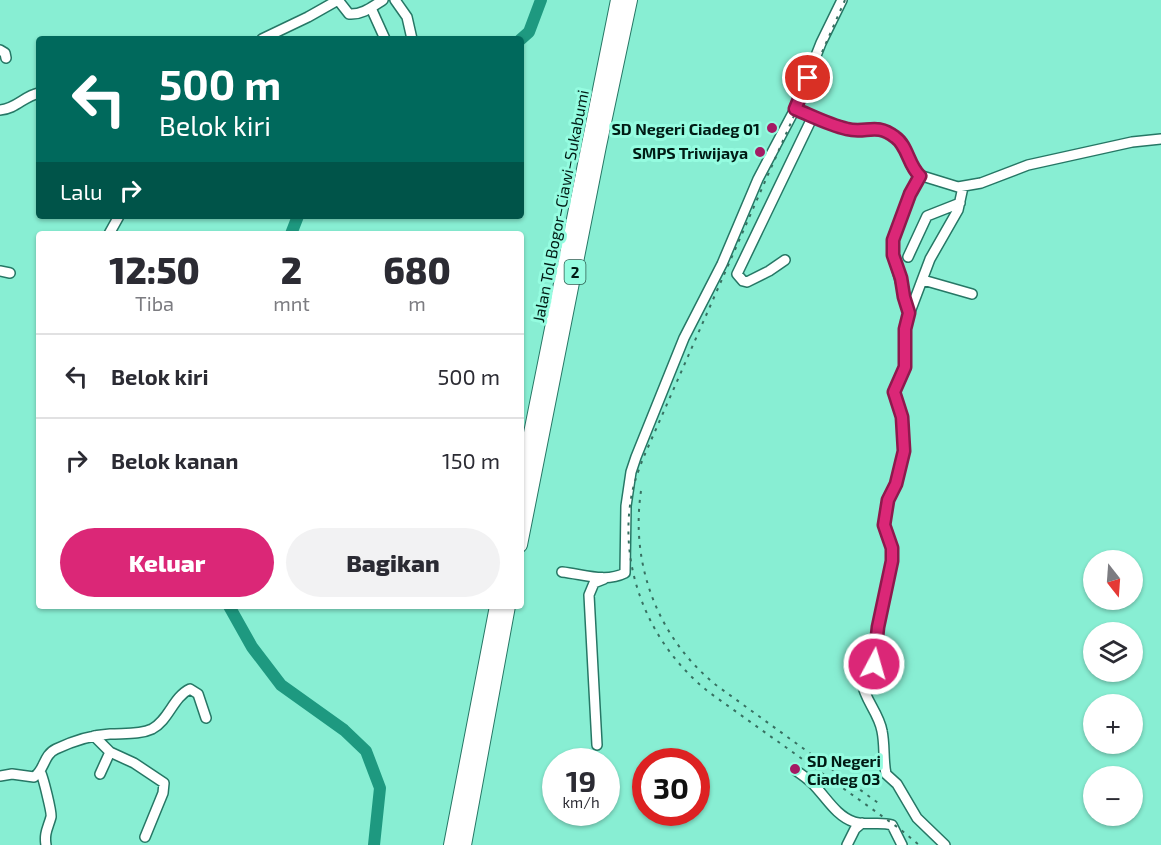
<!DOCTYPE html>
<html lang="id">
<head>
<meta charset="utf-8">
<style>
	:root { --surface:#fff; --page:#f2f2f3; --text:#2b2b33; --muted:#7c7c81; --line:#e1e1e2; --accent:#db2777 }
	body { margin:0; font-family:"Exo 2",sans-serif; background:var(--page); color:var(--text); height:100vh; display:flex; flex-direction:column; font-size:22px; white-space:nowrap }
	* { box-sizing:border-box; margin:0 }
	p { font-size:20px; color:var(--muted) }
	.icon { flex:none; width:33px; height:33px; fill:none; stroke:currentColor; stroke-width:2; stroke-linecap:round; stroke-linejoin:round }
	.map { position:relative; flex:1; overflow:hidden }
	.panel { position:absolute; left:36px; top:231px; width:488px; height:378px; display:flex; flex-direction:column; background:var(--surface); border-radius:6px; box-shadow:0 2px 4px #0004 }
	.panel>* { flex:none }
	.hud { position:absolute; left:36px; top:36px; width:488px; height:183px; border-radius:6px; box-shadow:0 2px 4px #0004; background:#00695c; color:#fff; overflow:hidden }
	.needle { width:39px; rotate:163deg }
	.controls { position:absolute; left:1083px; top:550px; display:grid; gap:12px }
	.controls a { display:grid; place-items:center; width:60px; height:60px; border-radius:50%; background:var(--surface); box-shadow:0 2px 4px #0004; font-size:30px }
	.speed { position:absolute; left:542px; top:748px; display:flex; gap:12px; font-size:30px; font-weight:700; text-align:center }
	.speed>* { display:grid; place-content:center; width:78px; height:78px; border-radius:50%; background:var(--surface); box-shadow:0 2px 4px #0004; line-height:1 }
	.speed small { font-size:15px; font-weight:400 }
	.speed .limit { border:9px solid #d22; background:#fff; color:#111 }
	.pin { position:absolute; display:grid; place-items:center; width:51px; height:51px; color:#fff; margin:-26px; border:3px solid #fff; border-radius:50%; box-shadow:0 2px 6px #0007 }
	.me { position:absolute; width:66px; margin:-33px; rotate:6deg; stroke-linejoin:round; filter:drop-shadow(0 0 4px #0008) }
	.turn { display:flex; align-items:center; gap:21px; height:126px; padding:0 24px; font-size:27px }
	.turn .icon { width:78px; height:78px; stroke-width:2.5 }
	.turn b { display:block; font-size:42px; line-height:51px }
	.then { display:flex; align-items:center; height:57px; padding:0 24px; background:#0003; gap:12px; font-size:22px }
	.eta { display:flex; justify-content:space-evenly; align-items:center; height:102px; text-align:center }
	.eta b { font-size:36px; font-weight:800; line-height:42px }
	.button { display:flex; gap:12px; margin-top:auto; padding:12px 24px }
	.button a { flex:1; height:69px; border-radius:36px; background:var(--accent); color:#fff; font-size:24px; font-weight:800; line-height:69px; text-align:center }
	.button a+a { background:var(--page); color:var(--text) }
	ul { padding:0; list-style:none }
	li { display:flex; align-items:center; gap:18px; height:84px; padding:0 24px; border-top:2px solid var(--line) }
	li div { flex:1 }
	li b { display:block; font-size:22px }
	li em { font-style:normal }
	.map>svg:first-child { display:block }
	.lines { fill:none; stroke-linecap:round; stroke-linejoin:round }
	.river { stroke:#1e9980; stroke-width:12 }
	.minor-casing { stroke:#267765; stroke-width:12 }
	.highway-casing { stroke:#267765; stroke-width:16 }
	.minor { stroke:#fff; stroke-width:9 }
	.highway { stroke:#fff; stroke-width:14 }
	.rail { stroke:#377061; stroke-width:2; stroke-dasharray:3 6; stroke-linecap:butt }
	.route-casing { stroke:#8e194d; stroke-width:15 }
	.route { stroke:#db2777; stroke-width:10 }
	.poi-dot { fill:#a41a63; stroke:#95fce0; stroke-width:2 }
	.labels { text-anchor:middle; dominant-baseline:central; stroke-width:6; stroke-linejoin:round; paint-order:stroke }
	.shield { fill:#95fce0; stroke:#2d5e51; stroke-width:1.5 }
	.shield-label { font-size:15px; font-weight:bold; fill:#001b14 }
	.poi-label { font-size:16px; font-weight:bold; fill:#001b14; stroke:#95fce0; text-anchor:end }
	.street-label { font-size:16px; fill:#001b14; stroke:#95fce0 }
</style>
</head>
<body>
<div class="map">
<svg width="1161" height="845" viewBox="0 0 1161 845">
	<rect width="100%" height="100%" fill="#88eed3"/>
	<g class="lines">
		<!-- river -->
		<path class="river" d="M520,40L529,32L541,0
			M291,234L298,216
			M229,606L252,647L281,685L344,730L366,751L380,788L374,845"/>
		<defs>
			<path id="minor" d="M338,0L349,14C362,15 372,7 383,0
				M395,0L407,17L412,39
				M842,0L821,43L795,109L844,129L853,130L877,128L888,132L901,141L912,167L919,175L958,187L981,183L1028,165L1132,142L1161,139
				M371,8L385,39
				M262,39L308,17L338,0
				M0,50L5,53L6,58
				M0,110C16,109 24,96 39,93
				M109,234L119,216
				M908,257L927,216L960,203
				M785,260L769,271L747,282L743,281L737,274L813,116
				M0,271L10,273
				M923,280L972,294
				M909,313L893,255V245L895,233L910,194L919,175
				M562,572C583,574 605,583 625,573L626,506L631,472L636,457L684,338L722,264L758,179L795,109
				M94,736L110,752L134,763L164,783L163,793L145,837
				M597,745L589,595L594,583L604,579
				M795,770C801,774 808,779 813,784C826,797 836,816 854,822C866,826 879,821 892,825L902,845
				M40,771C43,776 52,813 51,817C48,828 44,833 46,845
				M100,774L110,752
				M0,776L12,774L34,777C45,770 43,755 56,749C73,741 92,735 110,734C124,733 139,735 152,729C169,720 173,697 190,689L198,694L206,718
				M847,845L855,829L862,823
				M945,845L917,818L897,784L886,774C883,760 885,745 882,731C879,713 864,699 862,682L873,667L878,627L892,561V548L886,534L885,522L888,500L898,479L904,451L902,417L894,392L905,367V329L907,320L930,259L958,210L963,187"/>
			<path id="highway" d="M520,488L618,0
				M520,545L599,146L630,0
				M451,845L497,606
				M464,845L508,606"/>
		</defs>
		<!-- minor casing -->
		<use href="#minor" class="minor-casing"/>
		<!-- highway casing -->
		<use href="#highway" class="highway-casing"/>
		<!-- minor -->
		<use href="#minor" class="minor"/>
		<!-- highway -->
		<use href="#highway" class="highway"/>
		<!-- rail -->
		<path class="rail" d="M845,0L645,454C640,466 635,479 632,493C617,569 650,646 710,693L900,829L919,845
			M641,491C630,565 658,638 716,685L881,805"/>
	</g>
	<g class="lines">
		<defs>
			<path id="route" d="M808,78L795,109C812,116 829,125 847,129C866,134 876,122 895,137C908,146 908,165 920,176L910,194L893,240V255L901,278L904,297L909,313L905,329V367L894,392L902,417L904,451L896,484L888,500L884,525L892,548V561L878,627L874,664"/>
		</defs>
		<!-- route casing -->
		<use href="#route" class="route-casing"/>
		<!-- route -->
		<use href="#route" class="route"/>
	</g>
	<!-- markers -->
	<g class="poi-dot">
		<circle cx="772" cy="128" r="6"/>
		<circle cx="760" cy="152" r="6"/>
		<circle cx="795" cy="769" r="6"/>
	</g>
	<g class="labels">
		<!-- shield labels -->
		<rect class="shield" x="564.5" y="260" width="21" height="24" rx="4.5"/>
		<g class="shield-label">
			<text x="575" y="272">2</text>
		</g>
		<!-- poi labels -->
		<g class="poi-label">
			<text x="760" y="128">SD Negeri Ciadeg 01</text>
			<text x="748" y="152">SMPS Triwijaya</text>
			<text x="807" y="760" text-anchor="start">SD Negeri<tspan x="807" dy="18">Ciadeg 03</tspan></text>
		</g>
		<!-- street labels -->
		<g class="street-label">
			<text transform="translate(560 206) rotate(-79)">Jalan Tol Bogor–Ciawi–Sukabumi</text>
		</g>
	</g>
</svg>
<div class="controls">
<a><svg class="needle" viewBox="-14 -14 28 28"><path d="M0-13l5 13h-10z" fill="#e53935"/><path d="M0 13l5-13h-10z" fill="#7c7c81"/></svg></a>
<a><svg class="icon" aria-label="layers" viewBox="0 0 24 24"><path d="M12 4l9 5-9 5-9-5zM3 14l9 5 9-5"/></svg></a>
<a>+</a>
<a>−</a>
</div>
<div class="speed"><div>19<small>km/h</small></div><div class="limit">30</div></div>
<div class="pin" style="left:808px;top:78px;background:#d93025"><svg class="icon" aria-label="arrive" viewBox="0 0 24 24"><path d="M6 21V4h12l-3 4 3 4H6"/></svg></div>
<svg class="me" style="left:874px;top:664px" viewBox="-20 -20 40 40"><circle r="17" fill="#db2777" stroke="#fff" stroke-width="3"/><path d="M0-11L8 9 0 5-8 9z" fill="#fff"/></svg>
<div class="hud">
<div class="turn"><svg class="icon" aria-label="left" viewBox="0 0 24 24"><path d="M17 20v-9H6M10 6l-5 5 5 5"/></svg><div><b>500 m</b>Belok kiri</div></div>
<div class="then">Lalu<svg class="icon" aria-label="right" viewBox="0 0 24 24"><path d="M7 20v-9h11M14 6l5 5-5 5"/></svg></div>
</div>
<section class="panel">
<div class="eta">
<div><b>12:50</b><p>Tiba</p></div>
<div><b>2</b><p>mnt</p></div>
<div><b>680</b><p>m</p></div>
</div>
<ul>
<li><svg class="icon" aria-label="left" viewBox="0 0 24 24"><path d="M17 20v-9H6M10 6l-5 5 5 5"/></svg><div><b>Belok kiri</b></div><em>500 m</em></li>
<li><svg class="icon" aria-label="right" viewBox="0 0 24 24"><path d="M7 20v-9h11M14 6l5 5-5 5"/></svg><div><b>Belok kanan</b></div><em>150 m</em></li>
</ul>
<div class="button"><a>Keluar</a><a>Bagikan</a></div>
</section>
</div>
</body>
</html>
